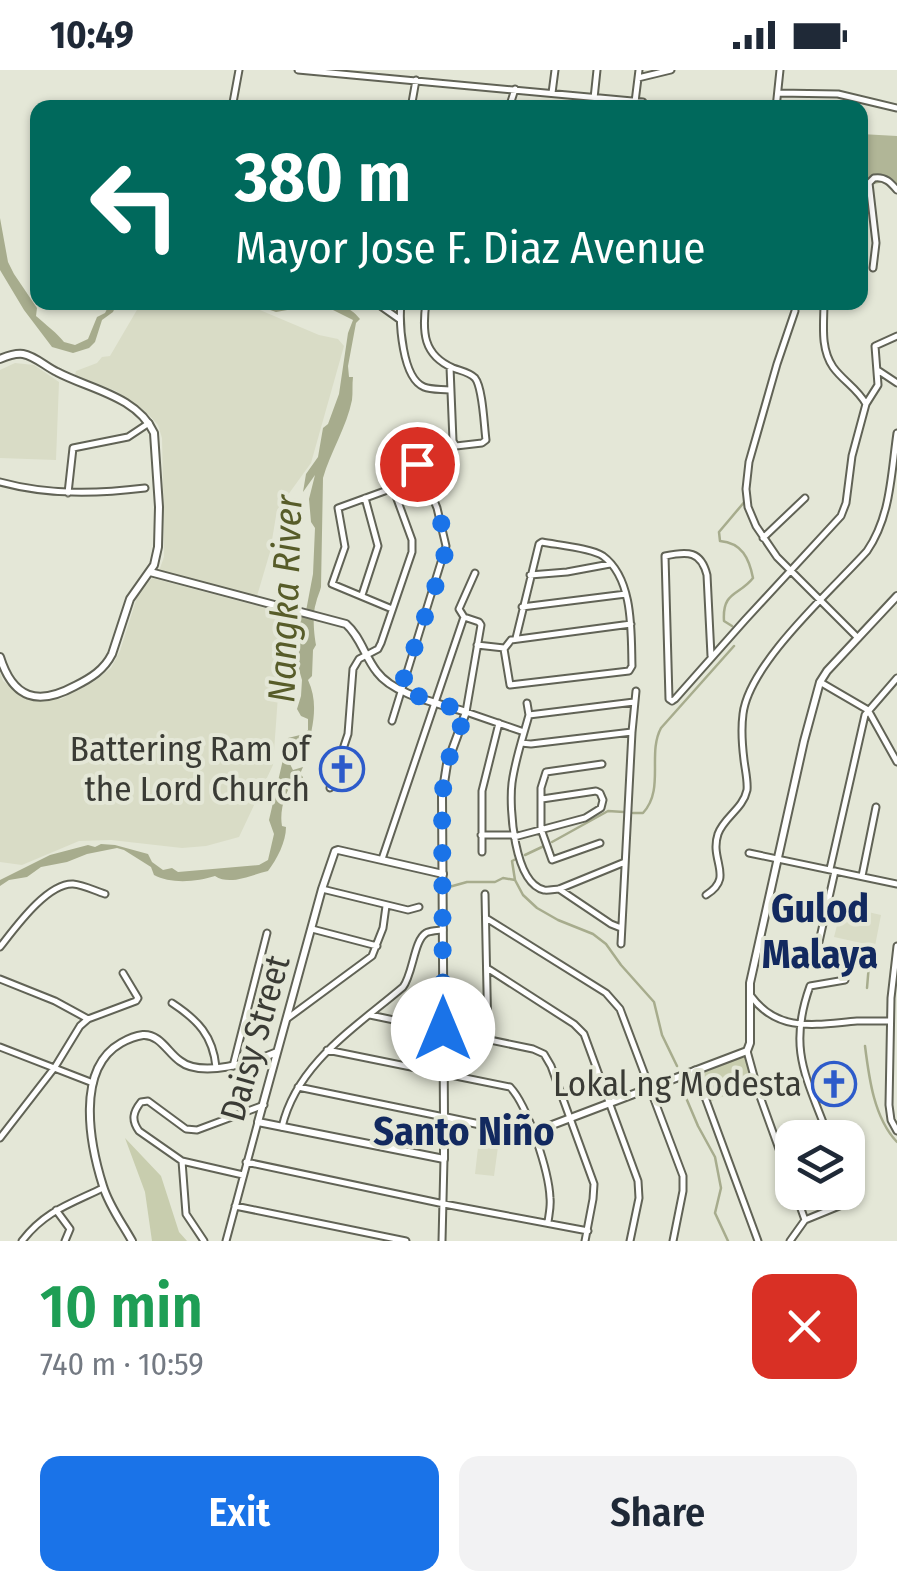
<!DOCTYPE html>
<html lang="en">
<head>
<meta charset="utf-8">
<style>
	:root { --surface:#fff; --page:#f2f2f3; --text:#1f2937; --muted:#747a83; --accent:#1a73e8 }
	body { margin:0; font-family:"Fira Sans Condensed",sans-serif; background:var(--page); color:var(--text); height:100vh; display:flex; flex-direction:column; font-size:38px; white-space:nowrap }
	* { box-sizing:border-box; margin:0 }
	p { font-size:32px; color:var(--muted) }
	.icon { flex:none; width:55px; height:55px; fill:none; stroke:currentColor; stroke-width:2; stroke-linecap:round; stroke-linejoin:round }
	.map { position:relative; height:1171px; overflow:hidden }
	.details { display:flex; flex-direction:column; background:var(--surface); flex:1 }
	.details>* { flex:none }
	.guide { position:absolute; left:30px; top:30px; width:838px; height:210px; border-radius:20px; box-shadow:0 2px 8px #0004; background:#00695c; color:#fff; overflow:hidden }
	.fabs { position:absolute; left:775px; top:1050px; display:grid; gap:20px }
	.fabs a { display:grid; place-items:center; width:90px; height:90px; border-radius:20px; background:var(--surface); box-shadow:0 2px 8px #0004; font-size:50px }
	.pin { position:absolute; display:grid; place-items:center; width:85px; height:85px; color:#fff; margin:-42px; border:5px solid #fff; border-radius:50%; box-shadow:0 2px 10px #0007 }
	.me { position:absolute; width:110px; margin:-55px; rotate:0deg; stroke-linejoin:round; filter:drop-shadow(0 0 8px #0008) }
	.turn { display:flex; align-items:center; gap:35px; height:210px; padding:0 40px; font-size:45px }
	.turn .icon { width:130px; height:130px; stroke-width:2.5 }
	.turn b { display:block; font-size:70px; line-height:85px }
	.round { display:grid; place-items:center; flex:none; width:105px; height:105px; border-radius:20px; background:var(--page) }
	.head { display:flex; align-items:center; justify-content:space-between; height:170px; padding:0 40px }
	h1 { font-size:60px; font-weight:600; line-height:75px; color:#1e9e55 }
	.primary-button { display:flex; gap:20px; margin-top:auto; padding:20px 40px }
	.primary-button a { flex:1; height:115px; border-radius:20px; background:var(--accent); color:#fff; font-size:40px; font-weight:600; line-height:115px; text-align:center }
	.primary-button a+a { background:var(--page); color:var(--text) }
	.status { display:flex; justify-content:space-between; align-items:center; height:70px; padding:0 50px; background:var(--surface); direction:ltr }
	.status svg { height:28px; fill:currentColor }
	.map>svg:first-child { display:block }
	.built { fill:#d9dcc6 }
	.green { fill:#c8cdae }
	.forest { fill:#b1b697 }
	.water { fill:#a7ac8d }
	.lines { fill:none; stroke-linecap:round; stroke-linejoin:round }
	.stream { stroke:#a7ac8d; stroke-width:2.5 }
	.minor-casing { stroke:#616356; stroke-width:9 }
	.tertiary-casing { stroke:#616356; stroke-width:10 }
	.secondary-casing { stroke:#616356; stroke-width:10 }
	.minor { stroke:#fff; stroke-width:5 }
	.tertiary { stroke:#fff; stroke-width:6 }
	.secondary { stroke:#fff; stroke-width:6 }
	.route { stroke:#1a73e8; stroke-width:18; stroke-dasharray:0 32.4 }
	.labels { text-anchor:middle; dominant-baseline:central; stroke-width:8; stroke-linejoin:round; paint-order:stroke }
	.poi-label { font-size:35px; fill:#3a3b35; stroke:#e4e7d7; text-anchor:end }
	.street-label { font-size:35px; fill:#3a3b35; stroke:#e4e7d7 }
	.water-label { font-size:38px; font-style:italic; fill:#575c29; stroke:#e4e7d7 }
	.quarter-label { font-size:40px; font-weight:bold; fill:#12295f; stroke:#e4e7d7 }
</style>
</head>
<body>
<div class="status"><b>10:49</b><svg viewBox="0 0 49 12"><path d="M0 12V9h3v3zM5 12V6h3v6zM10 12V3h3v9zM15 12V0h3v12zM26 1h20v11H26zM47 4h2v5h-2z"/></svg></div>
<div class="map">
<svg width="897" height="1171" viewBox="0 0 897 1171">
	<rect width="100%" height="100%" fill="#e4e7d7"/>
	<!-- built -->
	<path class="built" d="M141,233H223L253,237L319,265L338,269L344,276L311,393L277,440L270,482L257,526L159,501L164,487V456L162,368L158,355L149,345L116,321L75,305L76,301L97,293L102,287L110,286Z
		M15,293L34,295L59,312L56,390L0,388V300Z
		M152,508L284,543L273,695L239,767L206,776L182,778L111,770L79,771L22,795L0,792V602L3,611L27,628L61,629L95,611L111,598L120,581L138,524Z
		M842,836L881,845L875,876L834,867Z
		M480,1060L500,1062L494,1106L475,1104Z"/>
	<!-- green -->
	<path class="green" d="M744,985L753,1015L711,1031L699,1005L700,1000Z
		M125,1068L161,1106L179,1162L187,1171H152L145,1122Z"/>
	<!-- forest -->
	<path class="forest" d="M861,64L897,66V115L893,110L860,117Z"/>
	<!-- water -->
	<path class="water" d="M0,148L8,192L14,204L37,238L36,246C45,254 58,264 64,272L75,275L88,269L97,247L105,243L110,233H117L113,242L102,250L95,272L89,278L73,283L52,277L24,240L0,200Z
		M281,232C310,236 341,225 360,249L356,253L348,296L349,307H353C352,315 353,322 352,330C347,356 330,383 323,408L321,517C320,522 317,527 316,533C312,544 314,564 316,575L313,580L312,606L308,610C319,633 313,658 306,682L304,683V676L296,677L290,694L293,700L303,697L300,704L303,707L296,728H291L297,707C286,718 279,740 282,756L286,757C286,772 277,789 268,801C251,805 230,816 215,806C197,812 170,814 154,805L151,797L124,780L117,778L87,784L67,792L41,797L27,807L9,810L0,816V810L50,785L88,775L95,777L101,774L115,775L148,784L152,792L163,800L172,798L178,802L259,795L268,790L274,764L269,750L288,668L304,664L308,660V649L301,646L297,639L301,626L302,610L298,596L299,576L296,569H299L300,552L298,547L303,546L306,541L313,504L315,458L311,452L309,429L315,405L303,422L306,404L318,387L323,358L328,354L339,324L348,263L353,250L321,234L276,242L250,233Z"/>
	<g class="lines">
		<!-- stream -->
		<path class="stream" d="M732,556L724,551C722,521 739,526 753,508C749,488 742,473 720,471L719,462L746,430
			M633,743H643C665,719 647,684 661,658L734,576
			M552,772L608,741L624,742
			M525,785L544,776
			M515,810L523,825L537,838L558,850L593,864L606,874L621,895L654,932L662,965L677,996
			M449,817L467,812H495L503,808L515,810L512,791L516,789
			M867,918L869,894
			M865,976C869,1008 874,1048 897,1072
			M684,1023L698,1056L715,1087L721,1118L715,1143L728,1171"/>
		<defs>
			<path id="minor" d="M298,0L643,32
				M638,8L671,0
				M552,23L555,0
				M778,23L838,24L897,38
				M635,32L639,0
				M232,38L239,0
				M411,38L416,10
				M509,38L515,19
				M593,38L597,0
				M776,38L780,0
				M873,198L876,173L869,113L874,108C885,106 891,113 897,120
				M375,232L399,249
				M401,232C399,253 402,308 424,317C431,320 442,319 449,320
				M426,232C422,262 423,285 453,298C461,301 469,302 475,308C483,318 484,356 486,370L482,373L456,376L453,371L450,297
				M824,232C824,254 820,278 833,297C843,311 857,318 866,334
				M795,241L777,294L749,392L746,419L748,437L756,456L777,487L858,568
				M879,301L897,313
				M0,412C48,425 96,424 145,418
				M68,423L73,378L128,367L149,353
				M763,468L805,428
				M530,505L567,502L610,494
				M362,525L378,476L365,428
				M522,537L626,524
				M464,547L479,552L481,555L466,642L524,662
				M464,547L459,539L475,503
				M516,568L539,474L542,472C557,475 591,478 603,486C634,509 631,563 632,596L629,601L510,615L504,579L511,570L631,554
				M477,575L504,578
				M820,612L868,640L897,692
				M672,631L675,629L745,550L841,446L846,433L852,386L866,334L878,315L875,276L897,266
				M672,631L669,629L665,486C688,481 701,481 707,505L711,586
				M527,633L529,645C523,667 515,690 512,713C509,738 514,813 544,820C547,821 556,819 559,819L625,792
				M529,645L634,632
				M392,651L446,476L437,438L422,401L417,394L393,418L338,438L345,477L332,514L392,539
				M521,673L531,674L632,662
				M330,718L348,664L353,599L359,589L378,579L381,573L412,482V470L393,418
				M481,765H513
				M514,767L585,748L601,738L603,730L600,723L596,721L542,729
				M600,773L552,790L541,759V718L546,702L602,694
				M482,782V721L499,653
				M749,783L897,814
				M382,789L464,547
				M830,799L865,645L897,608
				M862,806L876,737
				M322,819L408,840L419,837
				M559,819L611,854L621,858
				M485,824L488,969
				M706,825C735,807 709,791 718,764C724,747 743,739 747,720C748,711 745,699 744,690C742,674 741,659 743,644C749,593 833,519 867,481C891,446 891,404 897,363
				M486,848L606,923L620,939L683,1106V1121L673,1171
				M312,859L377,876
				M621,874L632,662L636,621
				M897,876L891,928L889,1035L891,1050L897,1061
				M0,877C15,858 47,813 73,814C84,815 95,821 105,824
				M814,894L835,801
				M487,898L574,954L584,964L638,1111L639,1128L630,1171
				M0,909L55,931L88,949
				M751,926C779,964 818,954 857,951C868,951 879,951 890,951
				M172,933C198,950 213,966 216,997
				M370,945L533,979L544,984L551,996L594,1114L593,1129L585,1171
				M288,948L372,886L383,858L386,836
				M0,977L93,1013
				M327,980L510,1017C528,1036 549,1102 550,1128C551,1136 549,1144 548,1152
				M747,981L758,1021L792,1115
				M233,996L267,863
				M695,1000L758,1171
				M298,1017L444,1047
				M282,1057C297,993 356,957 403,917C413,904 414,870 426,863C429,861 440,860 443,860
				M0,1068L55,997L80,956L88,949L136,931L138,928L123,903
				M829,1068C807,1008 787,980 810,916L845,910
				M182,1091L186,1144L204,1171
				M246,1092L444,1134L588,1161
				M243,1105L182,1091L139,1061C131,1050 133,1042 141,1032L148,1031L186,1059L197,1060L264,1035
				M795,1122L805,1150
				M235,1136L406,1171
				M56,1140L70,1159L65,1171
				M22,1171C45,1141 70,1134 103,1118
				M226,1171L258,1052
				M442,1171L444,1089
				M790,1171L805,1150L849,1132L851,1127L848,1117"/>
			<path id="tertiary" d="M443,804L338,780L335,781L322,819L258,1052L444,1089V1047
				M132,1171C122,1153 109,1136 103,1116C90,1075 75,999 121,973C128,969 135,966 143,965C160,964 168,983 180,991C201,1008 254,992 277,982"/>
			<path id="secondary" d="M0,289C7,286 15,283 23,284C35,286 46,297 57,302C89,319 137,326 154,363L159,437L158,477L154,495L130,529L112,584C104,600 91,608 75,616C38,636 13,629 0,587
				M150,502L346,554C360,566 365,587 377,602C394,625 438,633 466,642L447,694L442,726L444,1047L516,1062L539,1060L747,981L750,973V913L804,671L820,612L827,601L897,526"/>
		</defs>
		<!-- minor casing -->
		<use href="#minor" class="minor-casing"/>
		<!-- tertiary casing -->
		<use href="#tertiary" class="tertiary-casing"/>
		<!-- secondary casing -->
		<use href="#secondary" class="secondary-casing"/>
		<!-- minor -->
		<use href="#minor" class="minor"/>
		<!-- tertiary -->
		<use href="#tertiary" class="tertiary"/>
		<!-- secondary -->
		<use href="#secondary" class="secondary"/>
	</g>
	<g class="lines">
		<!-- route -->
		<path class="route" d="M417,394L419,395L443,458L446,476L443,494L400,620L466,642L447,694L442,726L443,959"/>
	</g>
	<!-- icons -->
	<defs>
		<symbol id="church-ring" viewBox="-11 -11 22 22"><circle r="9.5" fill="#e4e7d7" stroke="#2d5bca" stroke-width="1.5"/><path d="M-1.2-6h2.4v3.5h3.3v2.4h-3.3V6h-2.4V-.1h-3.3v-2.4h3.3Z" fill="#2d5bca"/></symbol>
	</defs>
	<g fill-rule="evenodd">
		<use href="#church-ring" x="317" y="674" width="50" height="50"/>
		<use href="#church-ring" x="809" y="989" width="50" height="50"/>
	</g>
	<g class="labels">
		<!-- poi labels -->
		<g class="poi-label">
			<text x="310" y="679">Battering Ram of<tspan x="310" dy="40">the Lord Church</tspan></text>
			<text x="802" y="1014">Lokal ng Modesta</text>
		</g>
		<!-- street labels -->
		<g class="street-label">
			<text transform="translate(255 968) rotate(-74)">Daisy Street</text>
		</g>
		<!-- water labels -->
		<g class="water-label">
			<text transform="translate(285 529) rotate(-88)">Nangka River</text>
		</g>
		<!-- quarter labels -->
		<g class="quarter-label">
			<text x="820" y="839">Gulod<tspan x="820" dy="46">Malaya</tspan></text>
			<text x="464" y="1062">Santo Niño</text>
		</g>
	</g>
</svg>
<div class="fabs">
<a><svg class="icon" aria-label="layers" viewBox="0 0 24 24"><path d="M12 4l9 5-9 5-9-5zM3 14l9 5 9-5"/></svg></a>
</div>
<div class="pin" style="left:417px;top:394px;background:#d93025"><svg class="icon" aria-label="arrive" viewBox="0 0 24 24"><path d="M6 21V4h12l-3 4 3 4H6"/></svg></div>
<svg class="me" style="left:443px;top:959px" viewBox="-20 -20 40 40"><circle r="19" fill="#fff"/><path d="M0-13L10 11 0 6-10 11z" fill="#1a73e8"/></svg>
<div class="guide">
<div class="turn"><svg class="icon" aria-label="left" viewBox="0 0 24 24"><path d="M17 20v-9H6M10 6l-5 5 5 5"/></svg><div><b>380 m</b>Mayor Jose F. Diaz Avenue</div></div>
</div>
</div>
<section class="details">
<div class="head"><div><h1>10 min</h1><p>740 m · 10:59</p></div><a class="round" style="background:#d93025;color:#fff"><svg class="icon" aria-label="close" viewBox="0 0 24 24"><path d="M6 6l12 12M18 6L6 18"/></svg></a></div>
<div class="primary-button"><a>Exit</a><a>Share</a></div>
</section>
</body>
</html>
